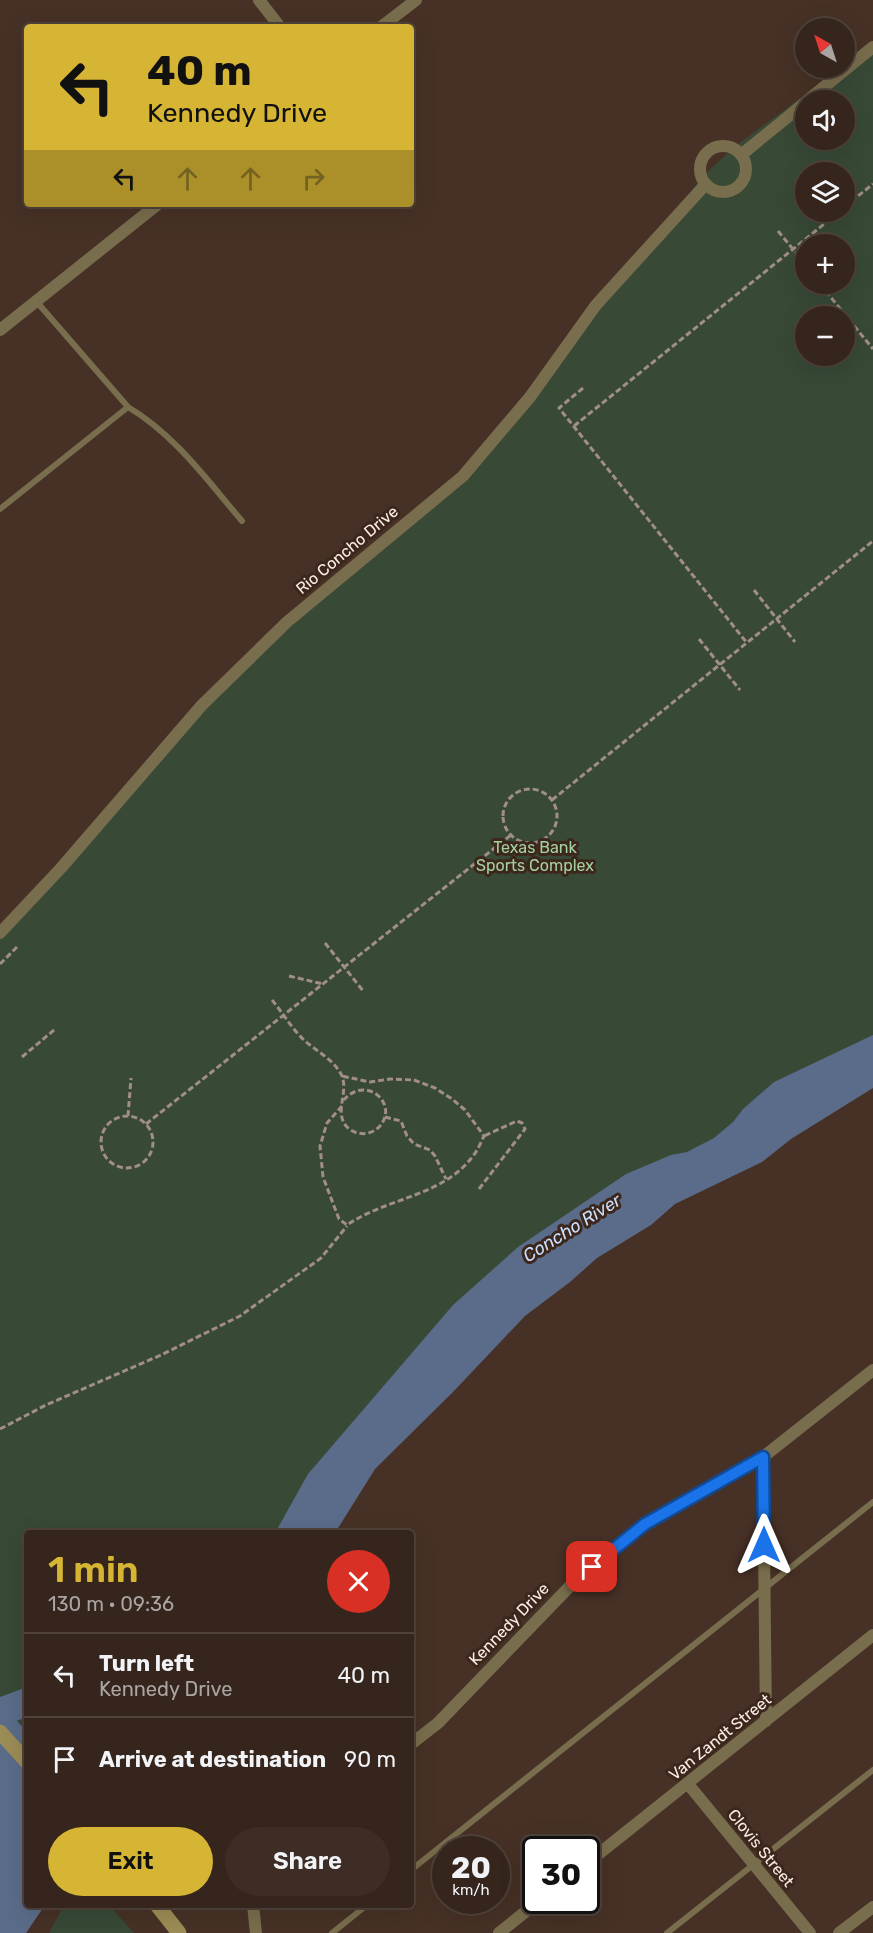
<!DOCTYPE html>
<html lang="en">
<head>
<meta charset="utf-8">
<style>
	:root { --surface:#35251c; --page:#3d2d25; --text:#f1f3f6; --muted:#aaa5a3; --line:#4f423b; --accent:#d6b534 }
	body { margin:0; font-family:Rubik,sans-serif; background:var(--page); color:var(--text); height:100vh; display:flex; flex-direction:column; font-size:22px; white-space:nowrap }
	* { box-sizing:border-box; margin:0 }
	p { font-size:20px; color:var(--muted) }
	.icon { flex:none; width:33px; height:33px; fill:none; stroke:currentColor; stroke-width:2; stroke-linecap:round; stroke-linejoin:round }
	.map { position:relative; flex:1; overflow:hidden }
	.side { position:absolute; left:24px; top:1530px; width:390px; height:378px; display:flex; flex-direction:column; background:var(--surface); border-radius:6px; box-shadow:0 6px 24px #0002,0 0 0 2px var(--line) }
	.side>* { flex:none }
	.guide { position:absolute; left:24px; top:24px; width:390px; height:183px; border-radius:6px; box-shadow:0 6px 24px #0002,0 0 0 2px var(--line); background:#d6b534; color:#111; overflow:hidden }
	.needle { width:39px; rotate:321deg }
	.buttons { position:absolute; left:795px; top:18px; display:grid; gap:12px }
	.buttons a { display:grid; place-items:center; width:60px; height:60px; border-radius:50%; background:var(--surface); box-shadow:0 6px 24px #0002,0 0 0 2px var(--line); font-size:30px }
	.speed { position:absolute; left:432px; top:1836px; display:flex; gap:12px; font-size:30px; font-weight:700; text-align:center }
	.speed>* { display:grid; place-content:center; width:78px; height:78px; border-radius:50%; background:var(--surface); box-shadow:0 6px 24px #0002,0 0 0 2px var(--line); line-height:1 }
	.speed small { font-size:15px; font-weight:400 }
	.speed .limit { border:3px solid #111; border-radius:9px; background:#fff; color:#111 }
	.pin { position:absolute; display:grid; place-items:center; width:51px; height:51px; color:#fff; margin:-26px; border-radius:12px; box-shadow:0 3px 9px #0006 }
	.me { position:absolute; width:66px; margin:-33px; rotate:0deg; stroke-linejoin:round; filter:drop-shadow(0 0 4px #0008) }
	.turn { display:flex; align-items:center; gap:21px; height:126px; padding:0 24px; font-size:27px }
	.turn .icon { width:78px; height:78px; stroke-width:2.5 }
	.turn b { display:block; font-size:42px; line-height:51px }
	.lanes { display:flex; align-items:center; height:57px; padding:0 24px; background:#0003; justify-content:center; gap:30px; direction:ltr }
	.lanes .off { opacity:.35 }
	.round { display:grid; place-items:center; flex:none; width:63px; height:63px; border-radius:32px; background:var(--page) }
	.overview { display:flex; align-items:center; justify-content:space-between; height:102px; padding:0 24px }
	h1 { font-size:36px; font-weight:600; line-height:45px; color:var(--accent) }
	.button { display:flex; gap:12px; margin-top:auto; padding:12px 24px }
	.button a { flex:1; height:69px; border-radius:36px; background:var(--accent); color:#111; font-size:24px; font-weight:600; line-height:69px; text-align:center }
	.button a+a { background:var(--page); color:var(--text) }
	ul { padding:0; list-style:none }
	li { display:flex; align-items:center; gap:18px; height:84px; padding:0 24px; border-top:2px solid var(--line) }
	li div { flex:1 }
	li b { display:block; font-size:22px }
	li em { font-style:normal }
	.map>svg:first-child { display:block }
	.green { fill:#384936; fill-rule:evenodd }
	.water { fill:#5a6c89 }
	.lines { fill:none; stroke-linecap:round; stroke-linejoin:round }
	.river { stroke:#5a6c89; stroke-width:28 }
	.path { stroke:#a18e85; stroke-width:3; stroke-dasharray:6 3; stroke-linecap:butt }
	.service { stroke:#786e4d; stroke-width:6 }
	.minor { stroke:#786e4d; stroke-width:12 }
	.secondary { stroke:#9c8c56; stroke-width:15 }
	.route-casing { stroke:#114b97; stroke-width:15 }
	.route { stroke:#1a73e8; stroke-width:10 }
	.labels { text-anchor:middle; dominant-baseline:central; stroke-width:6; stroke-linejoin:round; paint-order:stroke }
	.street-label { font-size:16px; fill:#fcede6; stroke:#3c271c }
	.park-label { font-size:16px; fill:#a5d1a1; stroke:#3c271c }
	.water-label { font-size:18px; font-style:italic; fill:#cbdffe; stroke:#3c271c }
</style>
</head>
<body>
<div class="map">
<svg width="873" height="1933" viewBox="0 0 873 1933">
	<rect width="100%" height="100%" fill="#473126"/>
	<!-- green -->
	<path class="green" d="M873,44V1070L677,1164L300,1533H27V1790L0,1759V933L202,705L287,622L463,476L653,243L701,178L733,148ZM806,100H844V140H806ZM806,172H844V212H806ZM806,244H844V284H806ZM806,316H844V356H806Z
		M64,1905H109L134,1933H49Z"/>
	<!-- water -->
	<path class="water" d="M873,1035V1088L791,1139L762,1162L675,1204L651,1225L597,1258L570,1282L525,1316L453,1392L375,1469L335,1533H275L308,1474L453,1305L518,1247L626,1174L671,1155L687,1152L714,1138L733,1122L743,1109L774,1082Z
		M0,1702L27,1732V1905H45L26,1933H0Z"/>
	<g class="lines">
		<!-- river -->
		<path class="river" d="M0,1712L27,1702"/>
		<!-- path -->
		<path class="path" d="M844,207L873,184
			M778,231L806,265
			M820,284L873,349
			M583,388L559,408L747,643
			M574,426L839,212
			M754,590L795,642
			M699,639L740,690
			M503 816a27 27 0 1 1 54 0a27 27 0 1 1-54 0Z
			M552,800L873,541
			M325,943L364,992
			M0,964L19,945
			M289,976L323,984
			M272,1000C283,1013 292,1029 304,1040C316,1051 333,1059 341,1074C350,1091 333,1112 347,1127C356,1136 371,1136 380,1126C399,1104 366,1074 344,1100
			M22,1057L54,1030
			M342,1106L327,1123L320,1146L323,1177L339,1219L347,1225C386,1198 444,1196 473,1156C478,1150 481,1142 484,1136L465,1110L452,1099L435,1088L414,1080L390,1079L370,1082L342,1076
			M128,1116L131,1078
			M101 1142a26 26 0 1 1 52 0a26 26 0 1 1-52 0Z
			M385,1117L401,1121L407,1136L414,1144L430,1150L435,1156L446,1179
			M146,1124L511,835
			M479,1189L525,1129L522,1123L517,1121L484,1136
			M0,1429L46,1405L161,1355L240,1316L321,1258L347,1226"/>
		<!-- service -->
		<path class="service" d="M36,301L128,407C175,435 207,480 242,521
			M0,509L128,407
			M411,1870L873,1502
			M332,1933L367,1905
			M667,1933L873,1770"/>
		<!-- minor -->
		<path class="minor" d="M259,0L280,27
			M381,27L416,0
			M808,100L873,47
			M700 169a23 23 0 1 1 46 0a23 23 0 1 1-46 0Z
			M741,155L806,102
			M0,330L158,204
			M0,933L61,868L202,705L287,622L463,476L530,397L596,305L705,185
			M763,1457L766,1721
			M411,1744L438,1723L575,1581L645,1524L763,1457L873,1370
			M688,1784L810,1933
			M586,1864L873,1635
			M253,1905L256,1933
			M499,1933L540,1900
			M839,1933L873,1907"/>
		<!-- secondary -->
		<path class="secondary" d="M0,1732L27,1762
			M157,1905L179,1933"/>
	</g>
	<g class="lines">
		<defs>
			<path id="route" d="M592,1567L645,1524L763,1457L764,1545"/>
		</defs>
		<!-- route casing -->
		<use href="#route" class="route-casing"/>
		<!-- route -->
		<use href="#route" class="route"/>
	</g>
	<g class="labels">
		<!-- street labels -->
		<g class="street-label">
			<text transform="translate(347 550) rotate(-40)">Rio Concho Drive</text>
			<text transform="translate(509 1624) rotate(-46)">Kennedy Drive</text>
			<text transform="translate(720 1737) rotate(-39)">Van Zandt Street</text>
			<text transform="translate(761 1848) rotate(51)">Clovis Street</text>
		</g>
		<!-- park labels -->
		<g class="park-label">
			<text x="535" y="847">Texas Bank<tspan x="535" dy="18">Sports Complex</tspan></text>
		</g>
		<!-- water labels -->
		<g class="water-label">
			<text transform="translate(572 1228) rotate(-32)">Concho River</text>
		</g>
	</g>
</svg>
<div class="buttons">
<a><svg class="needle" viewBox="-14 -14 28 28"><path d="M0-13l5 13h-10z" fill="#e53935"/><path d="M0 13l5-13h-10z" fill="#aaa5a3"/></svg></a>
<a><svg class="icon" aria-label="sound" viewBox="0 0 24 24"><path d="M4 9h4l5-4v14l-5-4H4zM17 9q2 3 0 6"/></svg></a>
<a><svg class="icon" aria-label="layers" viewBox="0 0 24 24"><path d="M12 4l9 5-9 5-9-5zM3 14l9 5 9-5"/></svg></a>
<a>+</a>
<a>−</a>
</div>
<div class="speed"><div>20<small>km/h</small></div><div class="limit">30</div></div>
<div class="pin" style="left:592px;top:1567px;background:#d93025"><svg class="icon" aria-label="arrive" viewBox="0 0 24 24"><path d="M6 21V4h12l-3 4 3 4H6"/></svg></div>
<svg class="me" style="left:764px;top:1545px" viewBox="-20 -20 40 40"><path d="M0-17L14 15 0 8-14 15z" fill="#1a73e8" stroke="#fff" stroke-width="4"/></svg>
<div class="guide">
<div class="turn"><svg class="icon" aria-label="left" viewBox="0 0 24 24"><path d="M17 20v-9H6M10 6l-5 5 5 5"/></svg><div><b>40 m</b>Kennedy Drive</div></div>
<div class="lanes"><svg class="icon" aria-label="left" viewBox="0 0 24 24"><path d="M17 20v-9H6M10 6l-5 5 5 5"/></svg><svg class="icon off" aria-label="ahead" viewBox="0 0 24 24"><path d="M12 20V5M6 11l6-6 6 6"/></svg><svg class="icon off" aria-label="ahead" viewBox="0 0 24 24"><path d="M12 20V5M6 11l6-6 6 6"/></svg><svg class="icon off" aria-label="right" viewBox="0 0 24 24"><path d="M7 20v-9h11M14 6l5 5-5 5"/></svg></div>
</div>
<section class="side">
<div class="overview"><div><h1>1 min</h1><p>130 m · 09:36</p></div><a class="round" style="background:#d93025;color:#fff"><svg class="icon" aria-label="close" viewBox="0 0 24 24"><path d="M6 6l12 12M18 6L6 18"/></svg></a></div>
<ul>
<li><svg class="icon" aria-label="left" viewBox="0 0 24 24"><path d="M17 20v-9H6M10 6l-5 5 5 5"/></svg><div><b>Turn left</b><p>Kennedy Drive</p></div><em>40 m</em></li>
<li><svg class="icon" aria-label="arrive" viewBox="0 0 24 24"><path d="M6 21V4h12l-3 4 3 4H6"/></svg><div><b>Arrive at destination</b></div><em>90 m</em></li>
</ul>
<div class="button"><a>Exit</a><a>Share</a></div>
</section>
</div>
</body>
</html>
